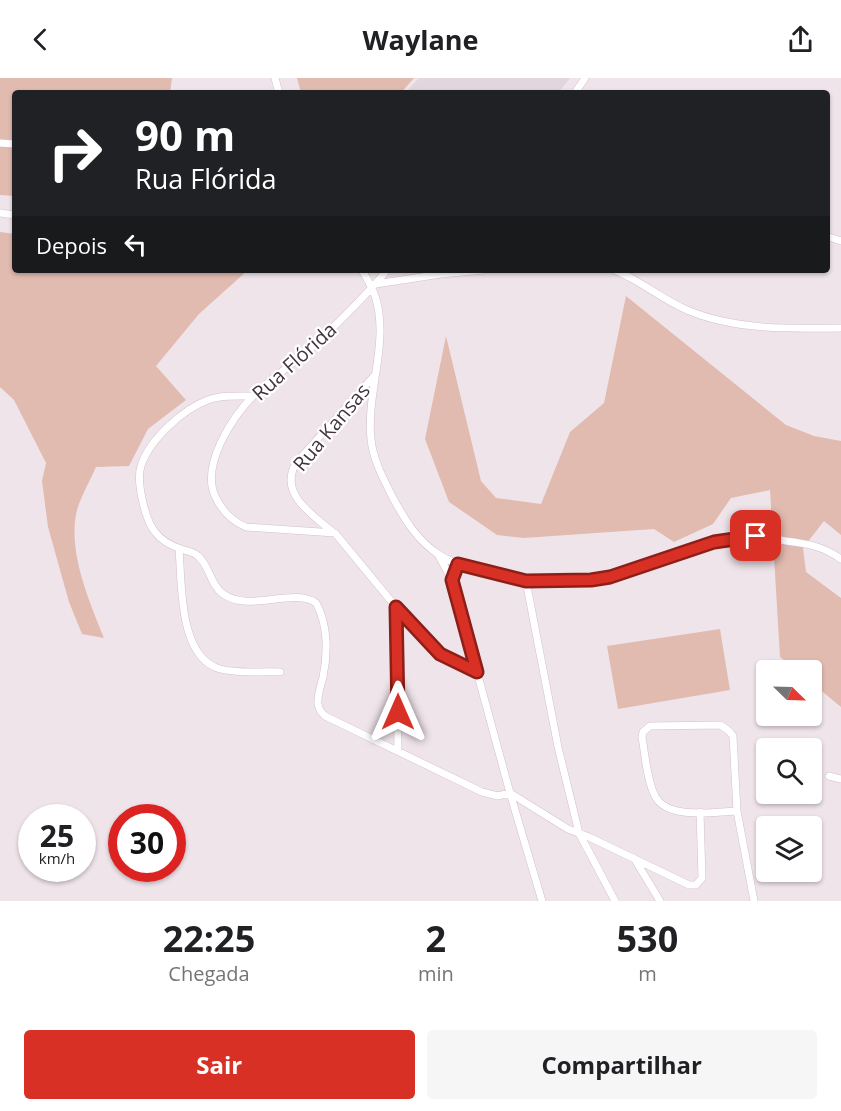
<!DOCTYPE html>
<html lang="pt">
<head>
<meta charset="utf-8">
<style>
	:root { --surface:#fff; --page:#f6f6f6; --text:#202124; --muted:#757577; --accent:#d93025 }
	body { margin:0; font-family:"Open Sans",sans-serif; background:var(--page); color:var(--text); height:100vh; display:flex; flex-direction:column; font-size:22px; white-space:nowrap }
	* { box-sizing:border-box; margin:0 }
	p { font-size:20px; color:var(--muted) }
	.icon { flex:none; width:33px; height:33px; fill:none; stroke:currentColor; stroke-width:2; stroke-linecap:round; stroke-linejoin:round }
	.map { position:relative; height:823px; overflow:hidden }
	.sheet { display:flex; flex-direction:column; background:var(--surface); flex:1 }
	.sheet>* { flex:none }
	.hud { position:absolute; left:12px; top:12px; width:818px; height:183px; border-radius:6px; box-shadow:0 2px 4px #0004; background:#202124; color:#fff; overflow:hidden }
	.needle { width:39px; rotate:113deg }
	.fabs { position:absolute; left:756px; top:582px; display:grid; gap:12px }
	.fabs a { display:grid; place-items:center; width:66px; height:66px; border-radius:6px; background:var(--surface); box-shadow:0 2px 4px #0004; font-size:30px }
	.speed { position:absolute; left:18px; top:726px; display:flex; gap:12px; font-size:30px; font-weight:700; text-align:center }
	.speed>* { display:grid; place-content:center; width:78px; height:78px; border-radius:50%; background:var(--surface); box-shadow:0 2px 4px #0004; line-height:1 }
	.speed small { font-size:15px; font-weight:400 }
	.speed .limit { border:9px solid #d22; background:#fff; color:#111 }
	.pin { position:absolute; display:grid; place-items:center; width:51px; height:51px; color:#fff; margin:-26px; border-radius:12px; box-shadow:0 3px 9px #0006 }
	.me { position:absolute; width:66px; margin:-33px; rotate:0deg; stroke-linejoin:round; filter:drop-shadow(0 0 4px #0008) }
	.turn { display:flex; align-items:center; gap:21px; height:126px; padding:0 24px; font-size:27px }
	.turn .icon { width:78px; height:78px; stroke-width:2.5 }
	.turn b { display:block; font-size:42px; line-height:51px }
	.then { display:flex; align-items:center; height:57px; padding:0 24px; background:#0003; gap:12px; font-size:22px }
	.eta { display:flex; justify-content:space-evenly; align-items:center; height:102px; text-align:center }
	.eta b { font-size:36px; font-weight:700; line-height:42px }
	.button { display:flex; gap:12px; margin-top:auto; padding:12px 24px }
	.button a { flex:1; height:69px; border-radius:6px; background:var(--accent); color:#fff; font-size:24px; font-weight:700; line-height:69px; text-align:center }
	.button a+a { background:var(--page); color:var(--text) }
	header { display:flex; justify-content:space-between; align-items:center; height:78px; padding:0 24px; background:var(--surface); font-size:27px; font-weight:700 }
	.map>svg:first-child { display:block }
	.industrial { fill:#e0d6dc }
	.green { fill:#e2bbb0 }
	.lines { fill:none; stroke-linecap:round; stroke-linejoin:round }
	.street-casing { stroke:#d3bfca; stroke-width:8 }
	.street { stroke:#fff; stroke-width:7 }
	.route-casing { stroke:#8d1f18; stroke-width:15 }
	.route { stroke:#d93025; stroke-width:10 }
	.labels { text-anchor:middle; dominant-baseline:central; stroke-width:4.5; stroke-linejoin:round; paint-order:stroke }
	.street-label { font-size:20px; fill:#42353d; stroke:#fff }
</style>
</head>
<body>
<header><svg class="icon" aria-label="back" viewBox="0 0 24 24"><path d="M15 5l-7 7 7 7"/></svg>Waylane<svg class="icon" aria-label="share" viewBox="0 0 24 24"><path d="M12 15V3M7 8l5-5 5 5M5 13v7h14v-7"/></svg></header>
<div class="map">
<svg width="841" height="823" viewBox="0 0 841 823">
	<rect width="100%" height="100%" fill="#f0e4eb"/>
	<!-- industrial -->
	<path class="industrial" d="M419,0H570L558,15H405Z"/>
	<!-- green -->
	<path class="green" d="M0,0H172L170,15H15V118L0,117Z
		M297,0H414L401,15H301Z
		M0,154L15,156V192H248L199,236L156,288L186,322L148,351L129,388L96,389C90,403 81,418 77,432C67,472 89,523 104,560L82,556L69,524L48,449L42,403L46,385L14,322L0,309Z
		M626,218L786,347L814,358L841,363V457L824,443L803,470L806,494L841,520V629L812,605V592H797L780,579L770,412L731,420L713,446L674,464L654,451L524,460L497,457L449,424L425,361L446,258L481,403L496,420L541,426L570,354L604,325Z
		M720,551L730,612L618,631L607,568Z"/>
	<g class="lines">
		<defs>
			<path id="street" d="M275,0L279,15
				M575,15L585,0
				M0,65L15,66
				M0,135L15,137
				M826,158L841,163
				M362,192C367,201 373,210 376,221C389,266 366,315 371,361C373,382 384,402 393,420C405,442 417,462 438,476C478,502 565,511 610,499C660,484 701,463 754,459C764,458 776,461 786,463C809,466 822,468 841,481
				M387,192C366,218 341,242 317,265C297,283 274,298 254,317C232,339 201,387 215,418C222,433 231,443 246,449L335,455L396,529L429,566L440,576L453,583L477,594
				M614,192C640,202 661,221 687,232C734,252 790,251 841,250
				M376,206L441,196L484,192
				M253,318C238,318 222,317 208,322C183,331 149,362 141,388C136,403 145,442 155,454C161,462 172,468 181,471C187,473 194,474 198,478C210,488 210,507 223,516C250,535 294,509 316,525C328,546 328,575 323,599C321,607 317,618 318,626C319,632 321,634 325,638L482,714L498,718L510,715
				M334,455C313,437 278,416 296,385L375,297
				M179,471C182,504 178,579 220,591C238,596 261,593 280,594
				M439,478L452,502L510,715L542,823
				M526,503L558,669L579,755L615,823
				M396,529L398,673
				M829,698L841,701
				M510,715L568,751L589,759L689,807H696L702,800L700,734
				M737,733C715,734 667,742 655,718C647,703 645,676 642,659L643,654L650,648L720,647C726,650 729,652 733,658L737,733L754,823
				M634,780L660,823"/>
		</defs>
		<!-- street casing -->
		<use href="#street" class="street-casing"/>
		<!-- street -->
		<use href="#street" class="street"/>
	</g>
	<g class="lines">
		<defs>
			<path id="route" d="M398,634L396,529L440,576L477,594L452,502L458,486L526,503L591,502L610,499L714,464L756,458"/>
		</defs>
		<!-- route casing -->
		<use href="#route" class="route-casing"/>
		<!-- route -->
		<use href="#route" class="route"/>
	</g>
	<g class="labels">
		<!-- street labels -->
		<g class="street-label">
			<text transform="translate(294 283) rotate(-42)">Rua Flórida</text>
			<text transform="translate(331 349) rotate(-50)">Rua Kansas</text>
		</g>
	</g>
</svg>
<div class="fabs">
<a><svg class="needle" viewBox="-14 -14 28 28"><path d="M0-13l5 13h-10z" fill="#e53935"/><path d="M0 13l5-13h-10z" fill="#757577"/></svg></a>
<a><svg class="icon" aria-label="search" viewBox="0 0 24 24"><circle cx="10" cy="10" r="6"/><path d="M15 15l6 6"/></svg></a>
<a><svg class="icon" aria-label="layers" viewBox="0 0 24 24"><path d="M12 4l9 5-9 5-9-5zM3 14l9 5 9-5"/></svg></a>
</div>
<div class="speed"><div>25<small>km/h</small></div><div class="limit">30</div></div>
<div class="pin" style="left:756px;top:458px;background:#d93025"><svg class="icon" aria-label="arrive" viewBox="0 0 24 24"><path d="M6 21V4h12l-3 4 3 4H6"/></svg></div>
<svg class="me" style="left:398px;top:634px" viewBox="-20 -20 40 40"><path d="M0-17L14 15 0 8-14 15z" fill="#d93025" stroke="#fff" stroke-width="4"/></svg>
<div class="hud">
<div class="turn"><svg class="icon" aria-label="right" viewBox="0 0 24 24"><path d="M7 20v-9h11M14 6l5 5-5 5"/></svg><div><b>90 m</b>Rua Flórida</div></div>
<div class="then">Depois<svg class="icon" aria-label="left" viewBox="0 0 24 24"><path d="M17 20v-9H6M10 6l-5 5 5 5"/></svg></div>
</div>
</div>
<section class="sheet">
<div class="eta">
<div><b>22:25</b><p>Chegada</p></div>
<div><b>2</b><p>min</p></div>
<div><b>530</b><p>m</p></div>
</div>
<div class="button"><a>Sair</a><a>Compartilhar</a></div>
</section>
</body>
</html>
